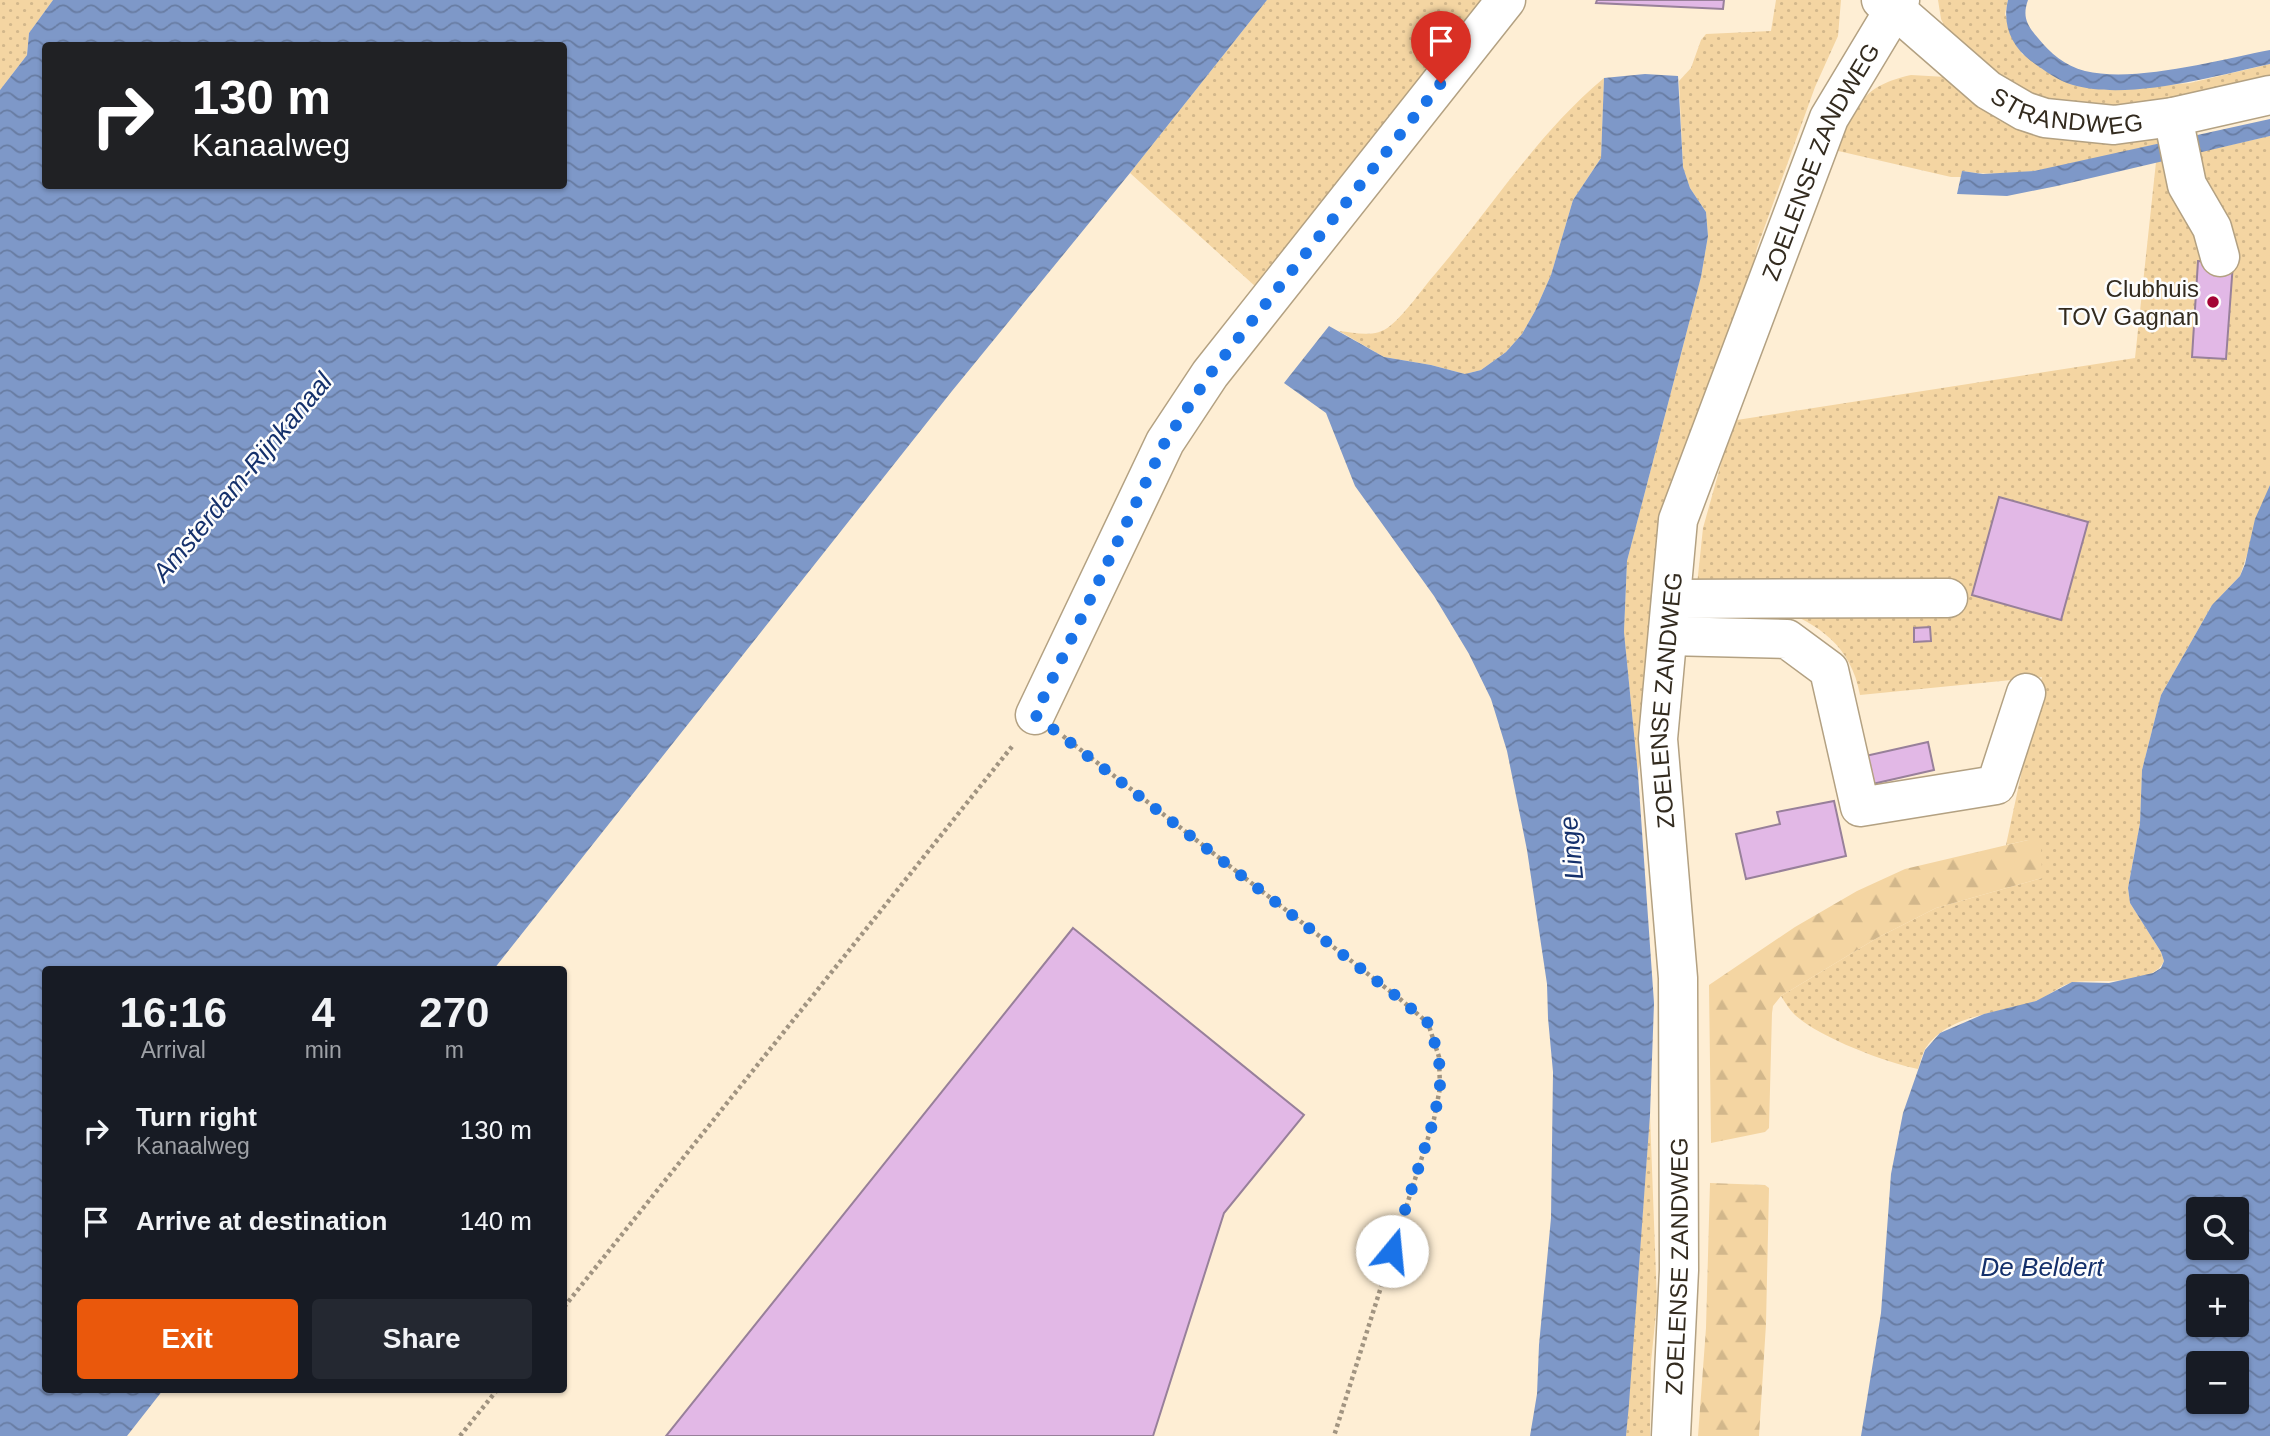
<!DOCTYPE html>
<html lang="en">
<head>
<meta charset="utf-8">
<style>
	:root { --surface:#171b24; --page:#242831; --text:#f1f3f6; --muted:#9ea1a6; --accent:#ea580c }
	body { margin:0; font-family:Arial,sans-serif; background:var(--page); color:var(--text); height:100vh; display:flex; flex-direction:column; font-size:26px; white-space:nowrap }
	* { box-sizing:border-box; margin:0 }
	p { font-size:23px; color:var(--muted) }
	.icon { flex:none; width:38px; height:38px; fill:none; stroke:currentColor; stroke-width:2; stroke-linecap:round; stroke-linejoin:round }
	.map { position:relative; flex:1; overflow:hidden }
	.side { position:absolute; left:42px; top:966px; width:525px; height:427px; display:flex; flex-direction:column; background:var(--surface); border-radius:7px; box-shadow:0 2px 5px #0004 }
	.side>* { flex:none }
	.top-card { position:absolute; left:42px; top:42px; width:525px; height:147px; border-radius:7px; box-shadow:0 2px 5px #0004; background:#202124; color:#fff; overflow:hidden }
	.buttons { position:absolute; left:2186px; top:1197px; display:grid; gap:14px }
	.buttons a { display:grid; place-items:center; width:63px; height:63px; border-radius:7px; background:var(--surface); box-shadow:0 2px 5px #0004; font-size:35px }
	.pin { position:absolute; display:grid; place-items:center; width:60px; height:60px; color:#fff; margin:-72px -30px; border-radius:50% 50% 50% 0; rotate:-45deg; box-shadow:0 0 7px #0007 }
	.pin .icon { rotate:45deg }
	.me { position:absolute; width:77px; margin:-38px; rotate:17deg; stroke-linejoin:round; filter:drop-shadow(0 0 5px #0008) }
	.turn { display:flex; align-items:center; gap:24px; height:147px; padding:0 35px; font-size:32px }
	.turn .icon { width:91px; height:91px; stroke-width:2.5 }
	.turn b { display:block; font-size:49px; line-height:60px }
	.eta { display:flex; justify-content:space-evenly; align-items:center; height:119px; text-align:center }
	.eta b { font-size:42px; font-weight:600; line-height:49px }
	.cta { display:flex; gap:14px; margin-top:auto; padding:14px 35px }
	.cta a { flex:1; height:80px; border-radius:7px; background:var(--accent); color:#fff; font-size:28px; font-weight:600; line-height:80px; text-align:center }
	.cta a+a { background:var(--page); color:var(--text) }
	ul { padding:0; list-style:none }
	li { display:flex; align-items:center; gap:21px; height:91px; padding:0 35px }
	li div { flex:1 }
	li b { display:block; font-size:26px }
	li em { font-style:normal }
	.map>svg:first-child { display:block }
	.grass { fill:url(#grass-dots) }
	.forest { fill:url(#forest-firs) }
	.water { fill:url(#water-waves); fill-rule:evenodd }
	.building { fill:#e2b8e6; stroke:#98809a; stroke-width:2 }
	.lines { fill:none; stroke-linecap:round; stroke-linejoin:round }
	.minor-casing { stroke:#b3a182; stroke-width:41 }
	.path { stroke:#a19481; stroke-width:4.5; stroke-dasharray:3.5 3.5; stroke-linecap:butt }
	.minor { stroke:#fff; stroke-width:38 }
	.route { stroke:#1a73e8; stroke-width:12; stroke-dasharray:0 21.6 }
	.poi-dot { fill:#a30435; stroke:#fdfdfd; stroke-width:2.5 }
	.labels { text-anchor:middle; dominant-baseline:central; stroke-width:5; stroke-linejoin:round; paint-order:stroke }
	.street-label { font-size:24px; fill:#332b1f; stroke:#fdfdfd }
	.poi-label { font-size:24px; fill:#332b1f; stroke:#fdfdfd; text-anchor:end }
	.water-label { font-size:26px; font-style:italic; fill:#14306b; stroke:#fdfdfd }
</style>
</head>
<body>
<div class="map">
<svg width="2270" height="1436" viewBox="0 0 2270 1436">
	<defs>
		<pattern id="grass-dots" width="8" height="8" patternUnits="userSpaceOnUse" patternTransform="scale(1.75)"><rect width="8" height="8" fill="#f4d5a2"/><path d="M2 2h.1M6 6h.1" fill="none" stroke="#d2b78b" stroke-width="1.8" stroke-linecap="round"/></pattern>
		<pattern id="forest-firs" width="22" height="20" patternUnits="userSpaceOnUse" patternTransform="scale(1.75)"><rect width="22" height="20" fill="#f4d5a2"/><path d="M5 1l3.5 6h-7zM16 11l3.5 6h-7z" fill="#d2b78b"/></pattern>
		<pattern id="water-waves" width="16" height="10" patternUnits="userSpaceOnUse" patternTransform="scale(1.75)"><rect width="16" height="10" fill="#7e98c8"/><path d="M0 5q4-4 8 0t8 0" fill="none" stroke="#687ca2"/></pattern>
	</defs>
	<rect width="100%" height="100%" fill="#feeed4"/>
	<!-- grass -->
	<path class="grass" d="M0,0H53L29,33L27,55L0,90Z
		M1267,0H1484L1256,287L1130,173Z
		M1776,0H1841L1838,36L1815,87L1757,248L1647,715L1638,774L1624,632L1627,561L1701,277L1708,236L1706,212L1690,188L1683,167L1679,81L1691,68L1701,40L1706,34L1771,31Z
		M1938,0H2008L2005,14L2022,54L2112,90L2190,83L2270,64V88L2159,111L2022,100L1948,33L1941,19Z
		M1911,75L1946,77L2165,126L2167,142C2104,155 2025,182 1962,171L1961,177H1951L1834,150C1856,108 1860,86 1911,75Z
		M1604,78L1601,158L1573,200L1551,275L1535,311L1522,334L1506,352L1481,370L1465,374L1431,365L1384,357L1339,331C1356,333 1376,338 1390,326C1407,312 1421,290 1436,273C1491,208 1538,133 1604,78Z
		M2270,136V485L2240,576L2212,605L2161,695L2142,770L2140,823L2128,888L2130,903L2161,952L2164,961C2152,987 2099,979 2075,982C2061,984 2049,996 2036,1001C2001,1014 1948,1013 1925,1049C1922,1055 1920,1063 1918,1069C1884,1062 1818,1037 1794,1014C1789,1009 1785,1002 1781,996L1877,938L1936,908L2042,878L2028,840L2006,845L2042,677L1860,695C1846,614 1763,605 1697,585L1703,528L1728,439L1737,420L2135,358L2156,162Z
		M1650,1115L1657,1303L1651,1362L1650,1436H1626Z"/>
	<!-- forest -->
	<path class="forest" d="M2028,840L2041,842L2042,878L1936,908L1877,938L1781,996L1773,1006L1772,1013L1769,1128L1765,1132L1711,1143L1709,985L1795,927L1857,891L1905,869Z
		M1710,1183L1765,1185L1769,1188L1766,1324L1759,1436H1698L1706,1328Z"/>
	<!-- water -->
	<path class="water" d="M53,0H1267L1130,173L952,391L494,969L46,970V1390H163L127,1436H0V90L27,55L29,33ZM46,46H564V186H46Z
		M2008,0H2028C2022,17 2027,25 2038,38C2050,53 2065,66 2085,71C2135,83 2218,60 2270,50V64C2215,76 2128,101 2073,85C2058,81 2044,70 2031,61C2011,46 2002,24 2008,0Z
		M1645,74L1678,76L1683,167L1690,188L1706,212L1708,236L1701,277L1627,561L1624,632L1638,774L1654,1003L1650,1115L1629,1404L1626,1436H1530L1537,1394L1539,1345L1551,1218L1553,1072L1548,1018L1547,984L1527,850L1507,751L1491,699L1469,654L1434,596L1355,486L1326,413L1284,383L1329,326L1384,357L1431,365L1465,374L1481,370L1506,352L1522,334L1535,311L1551,275L1573,200L1601,158L1604,78Z
		M2270,119V136L2057,186L2007,196L1957,194L1962,171L1983,174L2034,171Z
		M2270,485V1436H1861L1881,1313L1891,1174L1903,1113L1925,1050L1940,1033L1984,1014L2036,1001L2072,982L2109,983L2153,973L2161,968L2164,961L2161,952L2130,903L2128,888L2140,823L2142,770L2161,695L2212,605L2240,576L2245,564L2255,519ZM2198,1209H2236V1248H2198ZM2236,1286V1325H2198V1286ZM2236,1363V1402H2198V1363Z"/>
	<!-- building -->
	<path class="building" d="M1597,0H1724L1723,9L1596,3Z
		M2198,261L2233,263L2226,359L2192,357Z
		M1999,497L2088,522L2061,620L1972,595Z
		M1930,627L1931,641L1914,642V628Z
		M1928,742L1934,770L1868,785L1861,757Z
		M1834,801L1846,856L1746,879L1736,834L1780,824L1777,812Z
		M1073,928L1304,1115L1224,1213L1153,1436H666Z"/>
	<g class="lines">
		<defs>
			<g id="minor">
				<path id="s1" d="M1881,0L1895,9L1988,90L2024,111L2045,118L2114,125L2173,117L2270,95"/>
				<path d="M2173,117L2187,185L2212,228L2220,257"/>
				<path d="M1671,599L1948,598"/>
				<path d="M1668,636L1787,639L1829,670L1860,807L1996,785L2026,693"/>
				<path d="M1035,715L1165,442L1210,374L1506,0"/>
				<path id="s2" d="M1671,1436L1679,1270L1678,978L1658,739L1678,520L1829,118L1900,0"/>
			</g>
		</defs>
		<!-- minor casing -->
		<use href="#minor" class="minor-casing"/>
		<!-- path -->
		<path class="path" d="M1063,736L1400,999L1428,1023L1439,1057L1440,1088L1434,1119L1334,1436
			M564,1307L1014,744
			M460,1436L497,1390"/>
		<!-- minor -->
		<use href="#minor" class="minor"/>
	</g>
	<g class="lines">
		<!-- route -->
		<path class="route" d="M1392,1251L1434,1119L1440,1087L1439,1056L1428,1023L1400,999L1035,715L1165,442L1210,374L1441,83"/>
	</g>
	<!-- markers -->
	<circle class="poi-dot" cx="2213" cy="302" r="7"/>
	<g class="labels">
		<!-- street labels -->
		<g class="street-label">
			<text stroke="none"><textPath href="#s1" startOffset="224">STRANDWEG</textPath></text>
			<text stroke="none"><textPath href="#s2" startOffset="1304">ZOELENSE ZANDWEG</textPath></text>
			<text stroke="none"><textPath href="#s2" startOffset="737">ZOELENSE ZANDWEG</textPath></text>
			<text stroke="none"><textPath href="#s2" startOffset="170">ZOELENSE ZANDWEG</textPath></text>
		</g>
		<!-- poi labels -->
		<g class="poi-label">
			<text x="2199" y="288">Clubhuis<tspan x="2199" dy="28">TOV Gagnan</tspan></text>
		</g>
		<!-- water labels -->
		<g class="water-label">
			<text transform="translate(242 477) rotate(-50)">Amsterdam-Rijnkanaal</text>
			<text transform="translate(1571 848) rotate(-96)">Linge</text>
			<text x="2042" y="1267">De Beldert</text>
		</g>
	</g>
</svg>
<div class="buttons">
<a><svg class="icon" aria-label="search" viewBox="0 0 24 24"><circle cx="10" cy="10" r="6"/><path d="M15 15l6 6"/></svg></a>
<a>+</a>
<a>−</a>
</div>
<div class="pin" style="left:1441px;top:83px;background:#d93025"><svg class="icon" aria-label="arrive" viewBox="0 0 24 24"><path d="M6 21V4h12l-3 4 3 4H6"/></svg></div>
<svg class="me" style="left:1392px;top:1251px" viewBox="-20 -20 40 40"><circle r="19" fill="#fff"/><path d="M0-13L10 11 0 6-10 11z" fill="#1a73e8"/></svg>
<div class="top-card">
<div class="turn"><svg class="icon" aria-label="right" viewBox="0 0 24 24"><path d="M7 20v-9h11M14 6l5 5-5 5"/></svg><div><b>130 m</b>Kanaalweg</div></div>
</div>
<section class="side">
<div class="eta">
<div><b>16:16</b><p>Arrival</p></div>
<div><b>4</b><p>min</p></div>
<div><b>270</b><p>m</p></div>
</div>
<ul>
<li><svg class="icon" aria-label="right" viewBox="0 0 24 24"><path d="M7 20v-9h11M14 6l5 5-5 5"/></svg><div><b>Turn right</b><p>Kanaalweg</p></div><em>130 m</em></li>
<li><svg class="icon" aria-label="arrive" viewBox="0 0 24 24"><path d="M6 21V4h12l-3 4 3 4H6"/></svg><div><b>Arrive at destination</b></div><em>140 m</em></li>
</ul>
<div class="cta"><a>Exit</a><a>Share</a></div>
</section>
</div>
</body>
</html>
